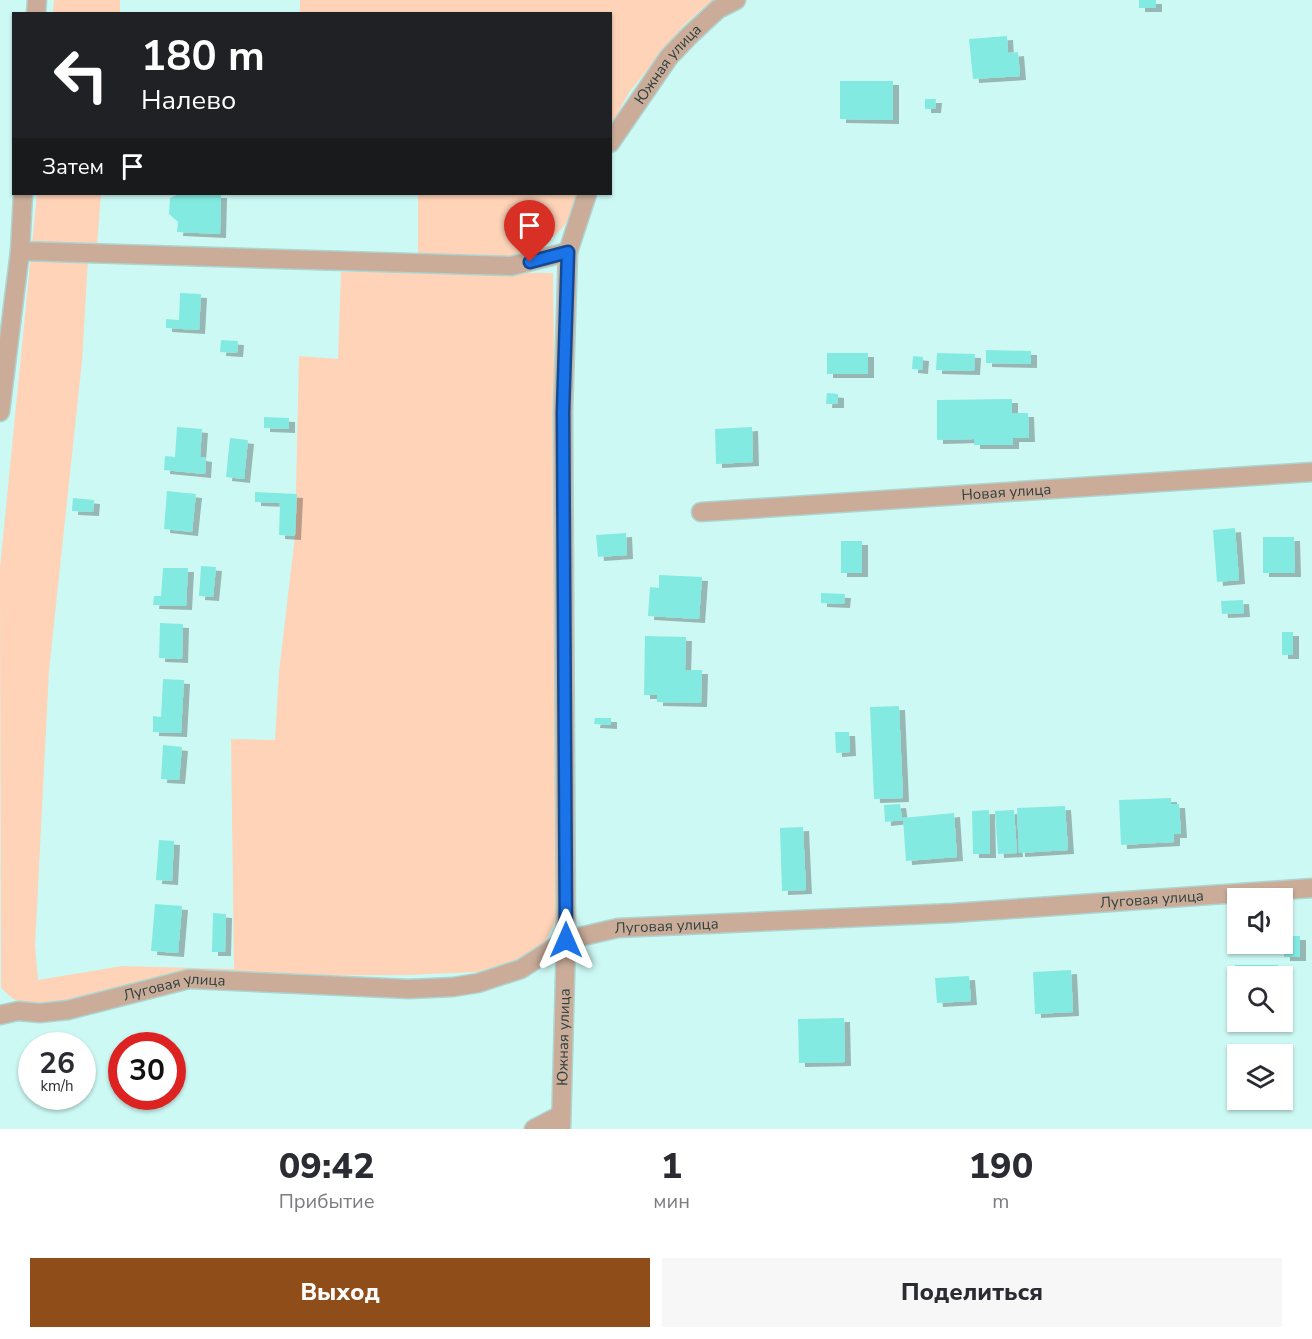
<!DOCTYPE html>
<html lang="ru">
<head>
<meta charset="utf-8">
<style>
	:root { --surface:#fff; --page:#f7f7f7; --text:#2b2b33; --muted:#7c7c81; --accent:#8e4d19 }
	body { margin:0; font-family:"Nunito Sans",sans-serif; background:var(--page); color:var(--text); height:100vh; display:flex; flex-direction:column; font-size:22px; white-space:nowrap }
	* { box-sizing:border-box; margin:0 }
	p { font-size:20px; color:var(--muted) }
	.icon { flex:none; width:33px; height:33px; fill:none; stroke:currentColor; stroke-width:2; stroke-linecap:round; stroke-linejoin:round }
	.map { position:relative; height:1129px; overflow:hidden }
	.sheet { display:flex; flex-direction:column; background:var(--surface); flex:1 }
	.sheet>* { flex:none }
	.guide { position:absolute; left:12px; top:12px; width:600px; height:183px; border-radius:0px; box-shadow:0 2px 4px #0004; background:#202124; color:#fff; overflow:hidden }
	.controls { position:absolute; left:1227px; top:888px; display:grid; gap:12px }
	.controls a { display:grid; place-items:center; width:66px; height:66px; border-radius:0px; background:var(--surface); box-shadow:0 2px 4px #0004; font-size:30px }
	.speed { position:absolute; left:18px; top:1032px; display:flex; gap:12px; font-size:30px; font-weight:700; text-align:center }
	.speed>* { display:grid; place-content:center; width:78px; height:78px; border-radius:50%; background:var(--surface); box-shadow:0 2px 4px #0004; line-height:1 }
	.speed small { font-size:15px; font-weight:400 }
	.speed .limit { border:9px solid #d22; background:#fff; color:#111 }
	.pin { position:absolute; display:grid; place-items:center; width:51px; height:51px; color:#fff; margin:-62px -26px; border-radius:50% 50% 50% 0; rotate:-45deg; box-shadow:0 0 6px #0007 }
	.pin .icon { rotate:45deg }
	.me { position:absolute; width:66px; margin:-33px; rotate:0deg; stroke-linejoin:round; filter:drop-shadow(0 0 4px #0008) }
	.turn { display:flex; align-items:center; gap:21px; height:126px; padding:0 30px; font-size:27px }
	.turn .icon { width:78px; height:78px; stroke-width:2.5 }
	.turn b { display:block; font-size:42px; line-height:51px }
	.then { display:flex; align-items:center; height:57px; padding:0 30px; background:#0003; gap:12px; font-size:22px }
	.eta { display:flex; justify-content:space-evenly; align-items:center; height:102px; text-align:center }
	.eta b { font-size:36px; font-weight:800; line-height:42px }
	.button { display:flex; gap:12px; margin-top:auto; padding:12px 30px }
	.button a { flex:1; height:69px; border-radius:0px; background:var(--accent); color:#fff; font-size:24px; font-weight:800; line-height:69px; text-align:center }
	.button a+a { background:var(--page); color:var(--text) }
	.map>svg:first-child { display:block }
	.green { fill:#fed3b8 }
	.building { fill:#83eae1; filter:url(#shadow) }
	.lines { fill:none; stroke-linecap:round; stroke-linejoin:round }
	.minor-casing { stroke:#add4d0; stroke-width:21 }
	.minor { stroke:#caac99; stroke-width:18 }
	.route-casing { stroke:#114b97; stroke-width:15 }
	.route { stroke:#1a73e8; stroke-width:10 }
	.labels { text-anchor:middle; dominant-baseline:central; stroke-width:4.5; stroke-linejoin:round; paint-order:stroke }
	.street-label { font-size:15px; fill:#2f413f; stroke:#f5fefd }
</style>
</head>
<body>
<div class="map">
<svg width="1312" height="1129" viewBox="0 0 1312 1129">
	<defs>
		<filter id="shadow"><feDropShadow dx="6" dy="4" stdDeviation="0" flood-color="#0004"/></filter>
	</defs>
	<rect width="100%" height="100%" fill="#cdf9f4"/>
	<!-- green -->
	<path class="green" d="M54,0H120V13H53Z
		M300,0H716L703,8L683,26L630,91L611,125L610,14H300Z
		M37,194H101L97,246L88,260L82,361L49,670L35,946L38,980L122,966L234,969L231,739L275,740L279,672L295,536L299,356L338,359L341,272L553,273L558,760L556,920L545,942L526,957L477,972L406,975L209,976L82,999L37,1004L26,1003L13,999L1,988L0,568Z
		M418,194H579C575,204 570,218 563,227C528,268 465,258 418,257Z"/>
	<!-- building -->
	<path class="building" d="M1139,0H1156V8H1139Z
		M1007,36L1008,53L1018,52L1020,76L973,79L969,39Z
		M840,81H893V120L840,119Z
		M925,99H936L935,109H925Z
		M179,194H221L220,234L177,232L178,222L169,214L170,198Z
		M180,293L201,294L199,330L166,328V319L179,320Z
		M221,340L238,341L237,353L220,352Z
		M986,350L1031,351V364L986,363Z
		M827,353H868V374H827Z
		M937,353L975,354L974,371L936,370Z
		M913,356L923,357L922,370L912,369Z
		M827,393L838,394V404H826Z
		M1012,399V413H1028L1029,438H1013V445H974V439L937,440V400Z
		M264,417L289,418V429L264,428Z
		M177,427L202,429L200,457L206,458L205,474L164,470L165,456L175,457Z
		M752,427L753,462L716,464L715,429Z
		M230,438L248,440L244,479L226,477Z
		M167,491L196,494L192,532L164,529Z
		M255,492L297,494L295,536L279,535L280,503L255,502Z
		M73,498L94,500L93,512L72,511Z
		M1235,528L1239,580L1217,582L1213,530Z
		M626,533L627,555L598,557L596,535Z
		M1263,537H1294L1295,573H1263Z
		M841,541H862V573H841Z
		M201,566L216,567L213,597L199,596Z
		M163,568H188L186,606L153,605L154,596H161Z
		M659,575L702,577L699,619L648,616L650,587L659,588Z
		M821,593L845,594L844,604L821,603Z
		M1243,600L1244,613L1222,614L1221,601Z
		M160,623L183,624L182,659L159,658Z
		M1282,632H1293V655H1282Z
		M645,636L686,637L685,670H702L701,703L657,702V695H644Z
		M163,679L184,680L181,733L153,732V716L161,717Z
		M899,706L903,798L874,799L870,707Z
		M595,718H611V725L594,724Z
		M835,732H849L850,752L836,753Z
		M163,745L182,747L179,780L161,779Z
		M1171,798V804H1179L1181,834H1174V842L1121,845L1119,800Z
		M900,804L902,818L954,813L957,857L906,861L903,820L885,822L884,805Z
		M1065,806L1068,850L1019,853L1017,808Z
		M989,810L990,854H973L972,811Z
		M1014,810L1017,853L998,854L995,811Z
		M803,827L806,890L782,891L780,828Z
		M159,840L174,841L172,881L156,880Z
		M155,904L182,906L178,953L151,951Z
		M213,913L226,914L225,952H212Z
		M1284,936H1300V957H1284Z
		M1235,965H1278V976H1238V997H1235Z
		M1071,970L1073,1012L1035,1014L1033,972Z
		M969,976L971,1001L937,1003L935,978Z
		M844,1018L845,1062L799,1063L798,1019Z"/>
	<g class="lines">
		<defs>
			<g id="minor">
				<path d="M36,14L37,0"/>
				<path id="s1" d="M610,143L669,57L690,35L718,9L736,0"/>
				<path d="M20,251L511,266L568,252"/>
				<path d="M0,412L20,251L23,194"/>
				<path id="s2" d="M701,512L1312,472"/>
				<path id="s3" d="M0,1015L18,1011L40,1013L68,1010L189,979L409,989L453,987L478,983L521,969L566,940L618,928L953,913L1312,888"/>
				<path d="M534,1129L561,1115"/>
				<path id="s4" d="M561,1129L566,940L563,412L568,252L587,194"/>
			</g>
		</defs>
		<!-- minor casing -->
		<use href="#minor" class="minor-casing"/>
		<!-- minor -->
		<use href="#minor" class="minor"/>
	</g>
	<g class="lines">
		<defs>
			<path id="route" d="M530,262L568,252L563,412L566,940"/>
		</defs>
		<!-- route casing -->
		<use href="#route" class="route-casing"/>
		<!-- route -->
		<use href="#route" class="route"/>
	</g>
	<g class="labels">
		<!-- street labels -->
		<g class="street-label">
			<text stroke="none"><textPath href="#s1" startOffset="98">Южная улица</textPath></text>
			<text stroke="none"><textPath href="#s2" startOffset="306">Новая улица</textPath></text>
			<text stroke="none"><textPath href="#s3" startOffset="1170">Луговая улица</textPath></text>
			<text stroke="none"><textPath href="#s3" startOffset="684">Луговая улица</textPath></text>
			<text stroke="none"><textPath href="#s3" startOffset="178">Луговая улица</textPath></text>
			<text stroke="none"><textPath href="#s4" startOffset="92">Южная улица</textPath></text>
		</g>
	</g>
</svg>
<div class="controls">
<a><svg class="icon" aria-label="sound" viewBox="0 0 24 24"><path d="M4 9h4l5-4v14l-5-4H4zM17 9q2 3 0 6"/></svg></a>
<a><svg class="icon" aria-label="search" viewBox="0 0 24 24"><circle cx="10" cy="10" r="6"/><path d="M15 15l6 6"/></svg></a>
<a><svg class="icon" aria-label="layers" viewBox="0 0 24 24"><path d="M12 4l9 5-9 5-9-5zM3 14l9 5 9-5"/></svg></a>
</div>
<div class="speed"><div>26<small>km/h</small></div><div class="limit">30</div></div>
<div class="pin" style="left:530px;top:262px;background:#d93025"><svg class="icon" aria-label="arrive" viewBox="0 0 24 24"><path d="M6 21V4h12l-3 4 3 4H6"/></svg></div>
<svg class="me" style="left:566px;top:940px" viewBox="-20 -20 40 40"><path d="M0-17L14 15 0 8-14 15z" fill="#1a73e8" stroke="#fff" stroke-width="4"/></svg>
<div class="guide">
<div class="turn"><svg class="icon" aria-label="left" viewBox="0 0 24 24"><path d="M17 20v-9H6M10 6l-5 5 5 5"/></svg><div><b>180 m</b>Налево</div></div>
<div class="then">Затем<svg class="icon" aria-label="arrive" viewBox="0 0 24 24"><path d="M6 21V4h12l-3 4 3 4H6"/></svg></div>
</div>
</div>
<section class="sheet">
<div class="eta">
<div><b>09:42</b><p>Прибытие</p></div>
<div><b>1</b><p>мин</p></div>
<div><b>190</b><p>m</p></div>
</div>
<div class="button"><a>Выход</a><a>Поделиться</a></div>
</section>
</body>
</html>
